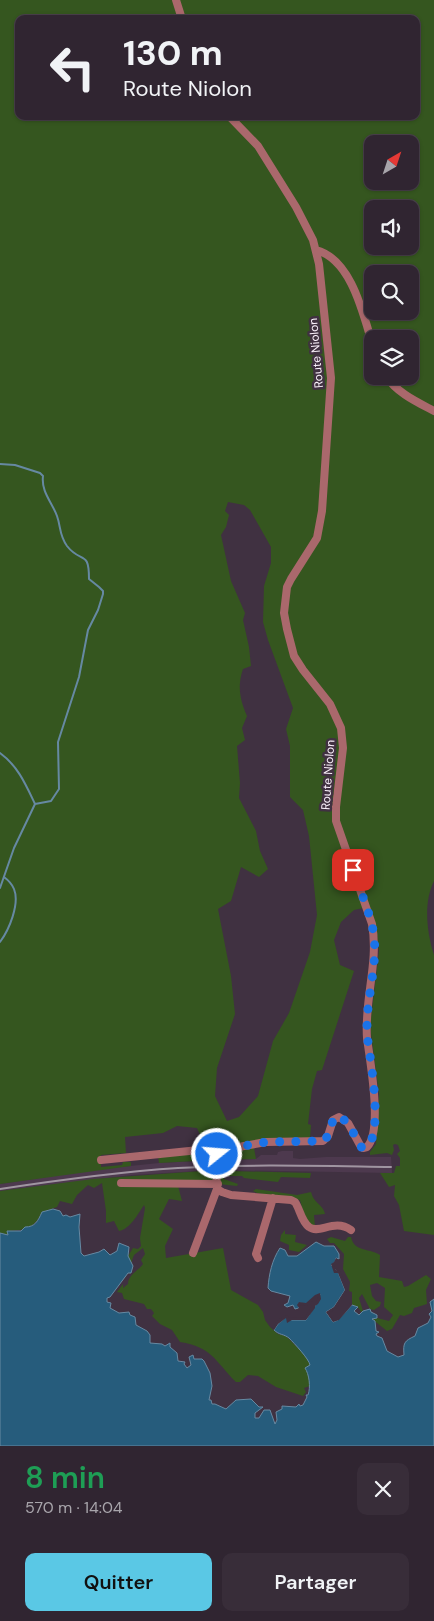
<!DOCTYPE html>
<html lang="fr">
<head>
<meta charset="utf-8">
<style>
	:root { --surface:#302531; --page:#382d39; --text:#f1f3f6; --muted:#a8a5ab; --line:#4b424d; --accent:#5ac8e5 }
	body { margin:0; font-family:"DM Sans",sans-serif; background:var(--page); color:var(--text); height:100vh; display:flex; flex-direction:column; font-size:19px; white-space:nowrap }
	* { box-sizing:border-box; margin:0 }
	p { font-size:16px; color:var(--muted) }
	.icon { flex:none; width:28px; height:28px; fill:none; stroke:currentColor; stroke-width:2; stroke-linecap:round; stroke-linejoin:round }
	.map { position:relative; height:1446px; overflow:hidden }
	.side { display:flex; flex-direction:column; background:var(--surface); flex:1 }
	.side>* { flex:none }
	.guide { position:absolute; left:15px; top:15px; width:405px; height:105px; border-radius:10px; box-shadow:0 1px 4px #0004,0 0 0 1px var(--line); background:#302531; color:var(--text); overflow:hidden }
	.needle { width:32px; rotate:39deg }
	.controls { position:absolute; left:364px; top:135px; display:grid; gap:10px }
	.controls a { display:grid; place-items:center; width:55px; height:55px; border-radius:10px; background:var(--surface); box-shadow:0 1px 4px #0004,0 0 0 1px var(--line); font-size:25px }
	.pin { position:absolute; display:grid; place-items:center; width:42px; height:42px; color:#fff; margin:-21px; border-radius:10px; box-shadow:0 2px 8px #0006 }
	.me { position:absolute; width:55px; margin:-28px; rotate:73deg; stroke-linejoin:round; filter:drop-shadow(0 0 4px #0008) }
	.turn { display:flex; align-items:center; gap:18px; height:105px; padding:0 25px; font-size:22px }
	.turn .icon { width:65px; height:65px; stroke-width:2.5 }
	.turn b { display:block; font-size:35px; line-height:42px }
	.round { display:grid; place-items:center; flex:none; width:52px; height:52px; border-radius:10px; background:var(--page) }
	.summary { display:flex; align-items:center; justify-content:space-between; height:85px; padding:0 25px }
	h1 { font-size:30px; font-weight:600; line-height:38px; color:#1e9e55 }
	.primary-button { display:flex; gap:10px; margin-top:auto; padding:10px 25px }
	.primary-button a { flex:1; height:58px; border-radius:10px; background:var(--accent); color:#111; font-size:20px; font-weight:600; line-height:58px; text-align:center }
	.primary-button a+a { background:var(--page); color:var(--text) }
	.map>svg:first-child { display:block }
	.built { fill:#4d394e }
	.green { fill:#35561f; fill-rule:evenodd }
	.water { fill:#265c7c; stroke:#6689a2 }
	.pier { fill:#403141 }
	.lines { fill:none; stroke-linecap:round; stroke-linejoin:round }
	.stream { stroke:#6689a2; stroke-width:2 }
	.minor { stroke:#aa686c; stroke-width:8 }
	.rail { stroke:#a095a1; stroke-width:2 }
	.route { stroke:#1a73e8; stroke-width:9; stroke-dasharray:0 16.2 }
	.labels { text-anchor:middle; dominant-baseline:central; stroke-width:5; stroke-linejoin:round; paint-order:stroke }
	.street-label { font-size:12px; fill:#faf1fb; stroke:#403141 }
</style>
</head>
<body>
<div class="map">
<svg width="434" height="1446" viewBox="0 0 434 1446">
	<rect width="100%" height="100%" fill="#403141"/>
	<!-- built -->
	<path class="built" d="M282,1151H293V1158L300,1159L326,1157H391L392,1173L218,1170V1160L256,1159L261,1155H277L278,1152Z
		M214,1160L215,1170L132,1175L0,1191V1184L92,1170L159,1163Z"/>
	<!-- green -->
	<path class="green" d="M0,0H434V881C423,903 427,933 434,955V1235L404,1231L399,1205L394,1196L395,1185L389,1187L380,1173H394L396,1166H400V1158L397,1154L400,1151L398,1145L395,1144L393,1145L394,1150L392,1155L387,1153L370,1155V1152L376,1144L379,1094L370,1026L379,951L376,928L368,907L354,910L341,922L334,940L340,965L354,971L322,1070L317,1071L312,1089L308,1124L311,1125L310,1139L253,1141L221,1146H205L197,1128L177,1126L163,1133L125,1137L126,1153L101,1155V1167L122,1165L123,1162H131V1166L0,1184ZM19,19H416V116H19ZM372,144H410V181H372ZM372,209H410V246H372ZM372,274H410V311H372ZM372,339H410V376H372ZM228,502L244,505L250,510L271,547V563L264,586L263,622L268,640L293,708L286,729L290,746V797L303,810L309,836L317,915L310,952L289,1013L273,1041L258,1096L239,1117L227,1121L215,1096L217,1068L235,1014L231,976L218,909L231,901L241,867L259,877L268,869L260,851L256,831L239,798L240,783L237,746L245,740L242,728L247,716C240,700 237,686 243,669L251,666L249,647L243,620L245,613L231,581L221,535L226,527L229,515L225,511Z
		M254,1148L256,1159L219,1160L221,1154Z
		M207,1153L214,1158V1160L159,1163L158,1156Z
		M215,1170V1181L177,1182L182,1201L169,1199L159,1219L173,1229L165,1246L166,1258L223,1248L231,1290L258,1305L263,1312L265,1320L270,1327L278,1334L286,1336L309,1359L310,1365L307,1368L310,1386L304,1388L306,1392L303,1396L276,1387L258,1376L248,1375L240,1382H236C215,1361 212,1347 180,1342L172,1330L160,1324L152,1316L154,1313L151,1309H147L144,1304L124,1299L122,1293L117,1292L123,1284V1288L128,1284C128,1275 138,1271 143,1264L141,1260L145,1254L143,1248L134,1255L131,1263L128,1256L133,1248L138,1249L141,1246L140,1238L145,1208L144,1205C138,1214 130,1229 119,1231L114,1221L106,1223V1211L102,1183L94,1188L88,1185L77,1195L72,1204L60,1201L57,1207L42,1212C34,1229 25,1230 8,1231L9,1235L0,1233V1191L93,1179Z
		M218,1170H227L230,1171L311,1173L310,1178L281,1177L278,1182L244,1178L242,1176H224V1179L238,1184L237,1186L219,1184Z
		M256,1189L297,1195L311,1192C314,1204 323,1204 325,1214L314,1215L315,1228C305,1222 303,1211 300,1200L257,1193L253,1191Z
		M285,1230V1234L296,1235L295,1242L307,1245L299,1252L289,1250V1245L280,1241L281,1235Z
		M331,1237L345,1241L348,1237H351C354,1252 369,1248 380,1255L379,1277L402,1281L404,1287L408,1286L426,1275L431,1279L426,1290L427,1304L414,1308L412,1313L404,1316L400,1315L392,1329L387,1331L372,1319L377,1318L389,1321L393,1315L384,1307L385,1288L377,1283L370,1285L372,1296L376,1301L381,1302L380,1306L374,1310L370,1309L362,1294L359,1298L363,1311L361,1312L358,1307L352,1305V1292L349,1291L350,1282L343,1269L344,1254L334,1243H330L327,1239Z"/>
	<!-- water -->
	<path class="water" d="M53,1209L60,1211L63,1216L66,1215L70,1217L80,1214L79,1227L81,1253L84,1256L99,1252L104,1249L110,1255L117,1251L119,1243L129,1247L128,1256L133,1266L131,1273H128L110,1297L107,1298V1302L111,1303L110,1308L119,1313L129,1312L130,1315L135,1317L136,1325L147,1331L150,1335V1343L162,1344L165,1346L170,1343V1347L177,1353L178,1361L185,1362L184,1364L187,1368L191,1365L189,1357L193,1355L194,1359H202L204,1361L210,1373L212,1386L209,1400H211L212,1404H215L226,1409L236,1400L251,1399L259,1407H263L255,1413V1418H259L264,1410H270L275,1424L277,1420L276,1412L282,1409V1406L296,1407L299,1404L300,1406L303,1405L307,1397L306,1395H308C311,1387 309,1374 305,1368L310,1365C309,1359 294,1343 289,1338C284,1334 279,1335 274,1330L278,1324L286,1317L291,1320H306L318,1301L320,1294L306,1304L299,1303V1308L295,1309L293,1305L287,1307L284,1305L288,1303L290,1296L271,1291L268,1288C269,1274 272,1260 280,1248L285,1250L288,1256H297L316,1242L324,1246H334L339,1254V1259L336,1258L335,1262L331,1265L338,1272L345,1290L334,1307L326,1312L333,1322L338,1320L352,1305L358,1307L354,1311L359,1315L363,1311L370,1309L371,1312L377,1315V1318L372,1319L375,1321L376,1331L379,1332L376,1334L377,1336L382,1338L387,1351L398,1357L404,1355C403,1343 404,1341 415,1336L418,1328L428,1323L431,1317L429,1314L432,1311L430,1302L434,1299V1446H0V1233L8,1235L7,1231H21L25,1227C35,1227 38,1221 42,1212Z"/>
	<!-- pier -->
	<path class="pier" d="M336,1258L341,1261H337V1263L334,1265L336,1270L340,1271L348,1290L336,1309L329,1313L330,1316L333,1320L337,1318L350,1303H352V1305L339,1320L333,1322L326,1312L334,1307L345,1290L338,1273H334L331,1264L334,1262Z
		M320,1293L321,1299L318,1304L315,1306V1308L306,1320H292L287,1323L286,1318L278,1324L274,1330L272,1328L276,1322L285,1315L288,1316L289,1318L305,1317L312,1305L316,1302L318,1297L307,1306L300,1305V1310L294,1311L299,1308L297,1305L299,1302L306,1303L315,1295Z"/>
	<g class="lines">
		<!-- stream -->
		<path class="stream" d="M0,464L15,465L40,473L43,476C41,492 52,502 57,516C61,527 59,535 67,546C81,564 89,549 89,579L99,587L103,591V594L98,610L88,630L79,677L58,742L59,789L51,801L35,804L14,848L0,888
			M0,753C18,766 26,785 35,804
			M0,942C9,930 20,904 14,889C12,884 8,880 4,877"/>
		<!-- minor -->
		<path class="minor" d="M176,0L182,19
			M316,250C351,259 363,313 372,343
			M386,376C397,393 417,402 434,411
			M218,1153L222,1150L266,1142L323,1141L328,1136L333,1120L339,1117L348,1123L360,1145L363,1148L367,1147C383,1131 370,1061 367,1038C364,1000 379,962 372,924L336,821V807L343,748L341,728L330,704L303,670L294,656L287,629L284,613L287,587L291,579L317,538L322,511L331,378L319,264L313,240L296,207L258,146L229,116
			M101,1160L199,1150L218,1153
			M121,1183L218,1184
			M217,1189L222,1192L231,1195L291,1200L295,1202C300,1209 301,1221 309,1227C319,1235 334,1218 351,1230
			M193,1253L217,1189L216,1157L218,1153
			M258,1258L256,1254L273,1198"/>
		<!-- rail -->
		<path class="rail" d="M0,1189C59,1180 118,1172 178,1168C249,1164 320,1166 391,1167"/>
	</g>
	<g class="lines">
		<!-- route -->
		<path class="route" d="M217,1154L222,1150L266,1142L323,1141L328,1136L333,1120L339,1116L348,1123L361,1147H367C383,1132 371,1064 368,1042C363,1006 378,971 374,936C371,914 360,891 353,870"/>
	</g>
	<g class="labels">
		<!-- street labels -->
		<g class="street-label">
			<text transform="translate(316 353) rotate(-95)">Route Niolon</text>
			<text transform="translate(328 775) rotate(-86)">Route Niolon</text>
		</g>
	</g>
</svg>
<div class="controls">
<a><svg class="needle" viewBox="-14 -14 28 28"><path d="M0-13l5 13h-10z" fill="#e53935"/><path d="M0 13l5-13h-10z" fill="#a8a5ab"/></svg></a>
<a><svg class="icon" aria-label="sound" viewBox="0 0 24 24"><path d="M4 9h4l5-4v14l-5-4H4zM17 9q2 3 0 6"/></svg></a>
<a><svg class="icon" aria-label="search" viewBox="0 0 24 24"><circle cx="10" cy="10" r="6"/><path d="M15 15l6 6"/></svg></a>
<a><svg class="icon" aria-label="layers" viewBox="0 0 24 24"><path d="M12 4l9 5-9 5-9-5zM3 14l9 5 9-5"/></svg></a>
</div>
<div class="pin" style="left:353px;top:870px;background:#d93025"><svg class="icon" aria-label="arrive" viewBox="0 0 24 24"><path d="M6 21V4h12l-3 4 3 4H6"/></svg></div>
<svg class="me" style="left:217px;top:1154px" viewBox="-20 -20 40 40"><circle r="17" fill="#1a73e8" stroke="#fff" stroke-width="3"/><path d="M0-11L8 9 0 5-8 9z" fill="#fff"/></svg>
<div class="guide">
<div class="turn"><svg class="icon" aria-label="left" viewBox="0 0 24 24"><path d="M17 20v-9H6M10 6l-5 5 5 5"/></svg><div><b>130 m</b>Route Niolon</div></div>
</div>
</div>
<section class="side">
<div class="summary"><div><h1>8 min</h1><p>570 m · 14:04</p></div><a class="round"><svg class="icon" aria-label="close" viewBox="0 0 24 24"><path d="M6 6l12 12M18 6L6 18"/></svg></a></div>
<div class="primary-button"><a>Quitter</a><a>Partager</a></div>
</section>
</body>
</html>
